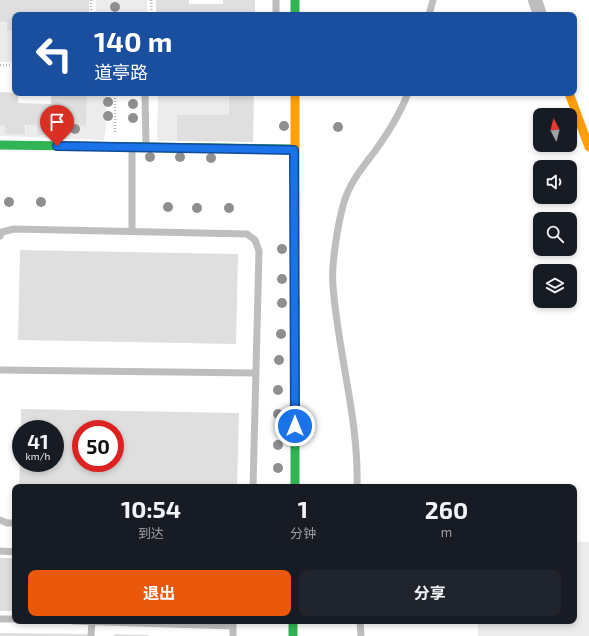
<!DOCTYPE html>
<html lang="zh">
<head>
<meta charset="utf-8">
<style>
	:root { --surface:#171b24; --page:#20242c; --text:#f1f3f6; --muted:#9ea1a6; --accent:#ea580c }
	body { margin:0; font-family:"Exo 2","Noto Sans SC",sans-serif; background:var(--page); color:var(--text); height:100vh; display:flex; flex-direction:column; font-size:15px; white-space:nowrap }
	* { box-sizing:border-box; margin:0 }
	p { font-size:13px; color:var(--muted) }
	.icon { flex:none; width:22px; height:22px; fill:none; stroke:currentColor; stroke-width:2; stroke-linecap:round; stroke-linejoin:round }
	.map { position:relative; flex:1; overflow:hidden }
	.panel { position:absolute; left:12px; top:484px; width:565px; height:140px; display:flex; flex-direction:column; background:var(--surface); border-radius:8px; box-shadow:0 2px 6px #0003 }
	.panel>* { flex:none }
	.guide { position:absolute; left:12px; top:12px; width:565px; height:84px; border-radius:8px; box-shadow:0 2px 6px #0003; background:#1a4fa0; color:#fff; overflow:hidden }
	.needle { width:26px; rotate:353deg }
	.tools { position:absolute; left:533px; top:108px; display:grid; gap:8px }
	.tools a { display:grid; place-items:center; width:44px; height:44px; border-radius:8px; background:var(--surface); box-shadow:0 2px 6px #0003; font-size:20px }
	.speed { position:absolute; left:12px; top:420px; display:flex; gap:8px; font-size:20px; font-weight:700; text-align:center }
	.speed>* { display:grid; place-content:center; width:52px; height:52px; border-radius:50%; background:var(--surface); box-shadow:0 2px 6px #0003; line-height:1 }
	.speed small { font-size:10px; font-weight:400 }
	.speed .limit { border:6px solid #d22; background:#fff; color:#111 }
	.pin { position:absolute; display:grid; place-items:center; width:34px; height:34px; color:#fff; margin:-41px -17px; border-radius:50% 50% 50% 0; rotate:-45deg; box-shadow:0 0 4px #0007 }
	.pin .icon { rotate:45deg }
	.me { position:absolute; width:44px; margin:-22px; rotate:0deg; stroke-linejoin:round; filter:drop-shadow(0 0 3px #0008) }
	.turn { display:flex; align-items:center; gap:14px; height:84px; padding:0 16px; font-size:18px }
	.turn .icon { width:52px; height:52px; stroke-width:2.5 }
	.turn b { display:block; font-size:28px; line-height:34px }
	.eta { display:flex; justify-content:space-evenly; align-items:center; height:68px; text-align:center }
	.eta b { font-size:24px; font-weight:700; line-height:28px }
	.action { display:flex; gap:8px; margin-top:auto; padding:8px 16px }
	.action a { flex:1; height:46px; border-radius:8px; background:var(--accent); color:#fff; font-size:16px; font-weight:700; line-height:46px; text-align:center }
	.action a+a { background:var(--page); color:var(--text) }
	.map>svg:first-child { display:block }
	.green { fill:#ececec }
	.building { fill:#dfdfdf; fill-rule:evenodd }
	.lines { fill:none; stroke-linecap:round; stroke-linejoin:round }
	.path { stroke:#b9b9b9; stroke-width:2.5; stroke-dasharray:1 2; stroke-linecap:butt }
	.lane { stroke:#bebebe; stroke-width:7 }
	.street { stroke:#bebebe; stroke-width:14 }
	.fast { stroke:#30b455; stroke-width:9 }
	.slow { stroke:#ff9f0a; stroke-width:9 }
	.tree { fill:#8f8f8f }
	.route-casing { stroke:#114b97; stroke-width:10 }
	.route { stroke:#1a73e8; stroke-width:7 }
</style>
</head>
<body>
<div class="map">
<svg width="589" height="636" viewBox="0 0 589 636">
	<rect width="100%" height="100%" fill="#fff"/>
	<!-- green -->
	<path class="green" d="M96,0H147V15H96Z
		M0,22H7L15,31V62H0Z
		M87,93H106V127L104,140L0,136V125H5V134H25L26,125H37V135H59L60,125L86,126Z
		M158,93H254H229V115H177V141H157Z
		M574,542H589V636H478V621H574Z"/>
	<!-- building -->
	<path class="building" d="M0,0H89V15H15V31H7V22H0Z
		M156,0H189V4H223V0H255V15H156Z
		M0,92L18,93V103L51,104V93L87,94L86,126L60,125L59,135H37V125H25V134H5V125H0Z
		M229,93H254L253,142L177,141V115H229Z
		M20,250L238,254L236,344L18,340Z
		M21,409L239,413L237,487H19L20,463H55V429H21ZM81,429H115V463H81Z
		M0,558H15V611H0Z
		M0,633L88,634V636H0Z
		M114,634L149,635V636H114Z"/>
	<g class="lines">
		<!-- path -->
		<path class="path" d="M91,0V15
			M151,0L152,15
			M0,65H15
			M115,132V93"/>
		<!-- lane -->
		<path class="lane" d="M276,0V15
			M429,15L433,0
			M145,93L146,147
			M132,231V147
			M0,236L2,232L14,229L247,234L255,240L259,251L253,487
			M0,370L256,373
			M357,487C359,419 338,354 333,286C331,264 338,223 344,202C350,182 363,167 375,151C388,133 400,114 408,93
			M0,520L7,523H15
			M0,551L15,552
			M0,619H15
			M73,621L233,626
			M360,621L361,636
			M91,636L92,621
			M233,636V621"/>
		<!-- street -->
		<path class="street" d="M535,0L540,15"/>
		<!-- fast -->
		<path class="fast" d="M295,0V15
			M0,145L294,149
			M295,302V487
			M293,621V636"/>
		<!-- slow -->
		<path class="slow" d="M295,93V302
			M569,93L589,147"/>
	</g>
	<!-- trees -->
	<g class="tree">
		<circle cx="115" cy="7" r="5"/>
		<circle cx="108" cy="102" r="5"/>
		<circle cx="133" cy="104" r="5"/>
		<circle cx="108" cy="116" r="5"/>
		<circle cx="133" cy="118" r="5"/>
		<circle cx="284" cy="126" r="5"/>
		<circle cx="338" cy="127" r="5"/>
		<circle cx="75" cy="129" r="5"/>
		<circle cx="150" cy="157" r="5"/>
		<circle cx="180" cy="157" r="5"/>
		<circle cx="211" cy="158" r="5"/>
		<circle cx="9" cy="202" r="5"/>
		<circle cx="41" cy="202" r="5"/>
		<circle cx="168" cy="207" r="5"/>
		<circle cx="197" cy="208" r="5"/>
		<circle cx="229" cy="208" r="5"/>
		<circle cx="282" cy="249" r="5"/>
		<circle cx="282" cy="279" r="5"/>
		<circle cx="282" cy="303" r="5"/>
		<circle cx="281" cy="334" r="5"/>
		<circle cx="279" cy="360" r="5"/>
		<circle cx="278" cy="390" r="5"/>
		<circle cx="278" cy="414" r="5"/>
		<circle cx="278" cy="445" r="5"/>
		<circle cx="278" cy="468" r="5"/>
	</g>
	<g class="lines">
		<defs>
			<path id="route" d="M57,146L294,150L295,426"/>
		</defs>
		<!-- route casing -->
		<use href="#route" class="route-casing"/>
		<!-- route -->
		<use href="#route" class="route"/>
	</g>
</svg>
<div class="tools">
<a><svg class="needle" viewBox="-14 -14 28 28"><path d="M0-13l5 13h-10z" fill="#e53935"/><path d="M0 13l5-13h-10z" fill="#9ea1a6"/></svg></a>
<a><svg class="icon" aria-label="sound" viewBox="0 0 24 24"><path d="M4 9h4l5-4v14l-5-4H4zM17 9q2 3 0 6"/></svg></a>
<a><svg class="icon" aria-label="search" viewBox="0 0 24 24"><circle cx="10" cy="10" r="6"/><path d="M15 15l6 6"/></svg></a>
<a><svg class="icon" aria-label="layers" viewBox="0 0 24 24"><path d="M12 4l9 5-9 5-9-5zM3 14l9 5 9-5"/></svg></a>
</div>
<div class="speed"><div>41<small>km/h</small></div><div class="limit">50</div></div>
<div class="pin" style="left:57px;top:146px;background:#d93025"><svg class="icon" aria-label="arrive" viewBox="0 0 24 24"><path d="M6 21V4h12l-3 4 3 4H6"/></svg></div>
<svg class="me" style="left:295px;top:426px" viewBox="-20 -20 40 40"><circle r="17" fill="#1a73e8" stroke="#fff" stroke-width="3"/><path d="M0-11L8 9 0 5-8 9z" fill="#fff"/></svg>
<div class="guide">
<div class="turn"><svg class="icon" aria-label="left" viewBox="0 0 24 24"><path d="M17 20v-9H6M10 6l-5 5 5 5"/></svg><div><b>140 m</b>道亭路</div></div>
</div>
<section class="panel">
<div class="eta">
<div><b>10:54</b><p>到达</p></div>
<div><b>1</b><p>分钟</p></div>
<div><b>260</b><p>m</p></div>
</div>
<div class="action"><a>退出</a><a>分享</a></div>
</section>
</div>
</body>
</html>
